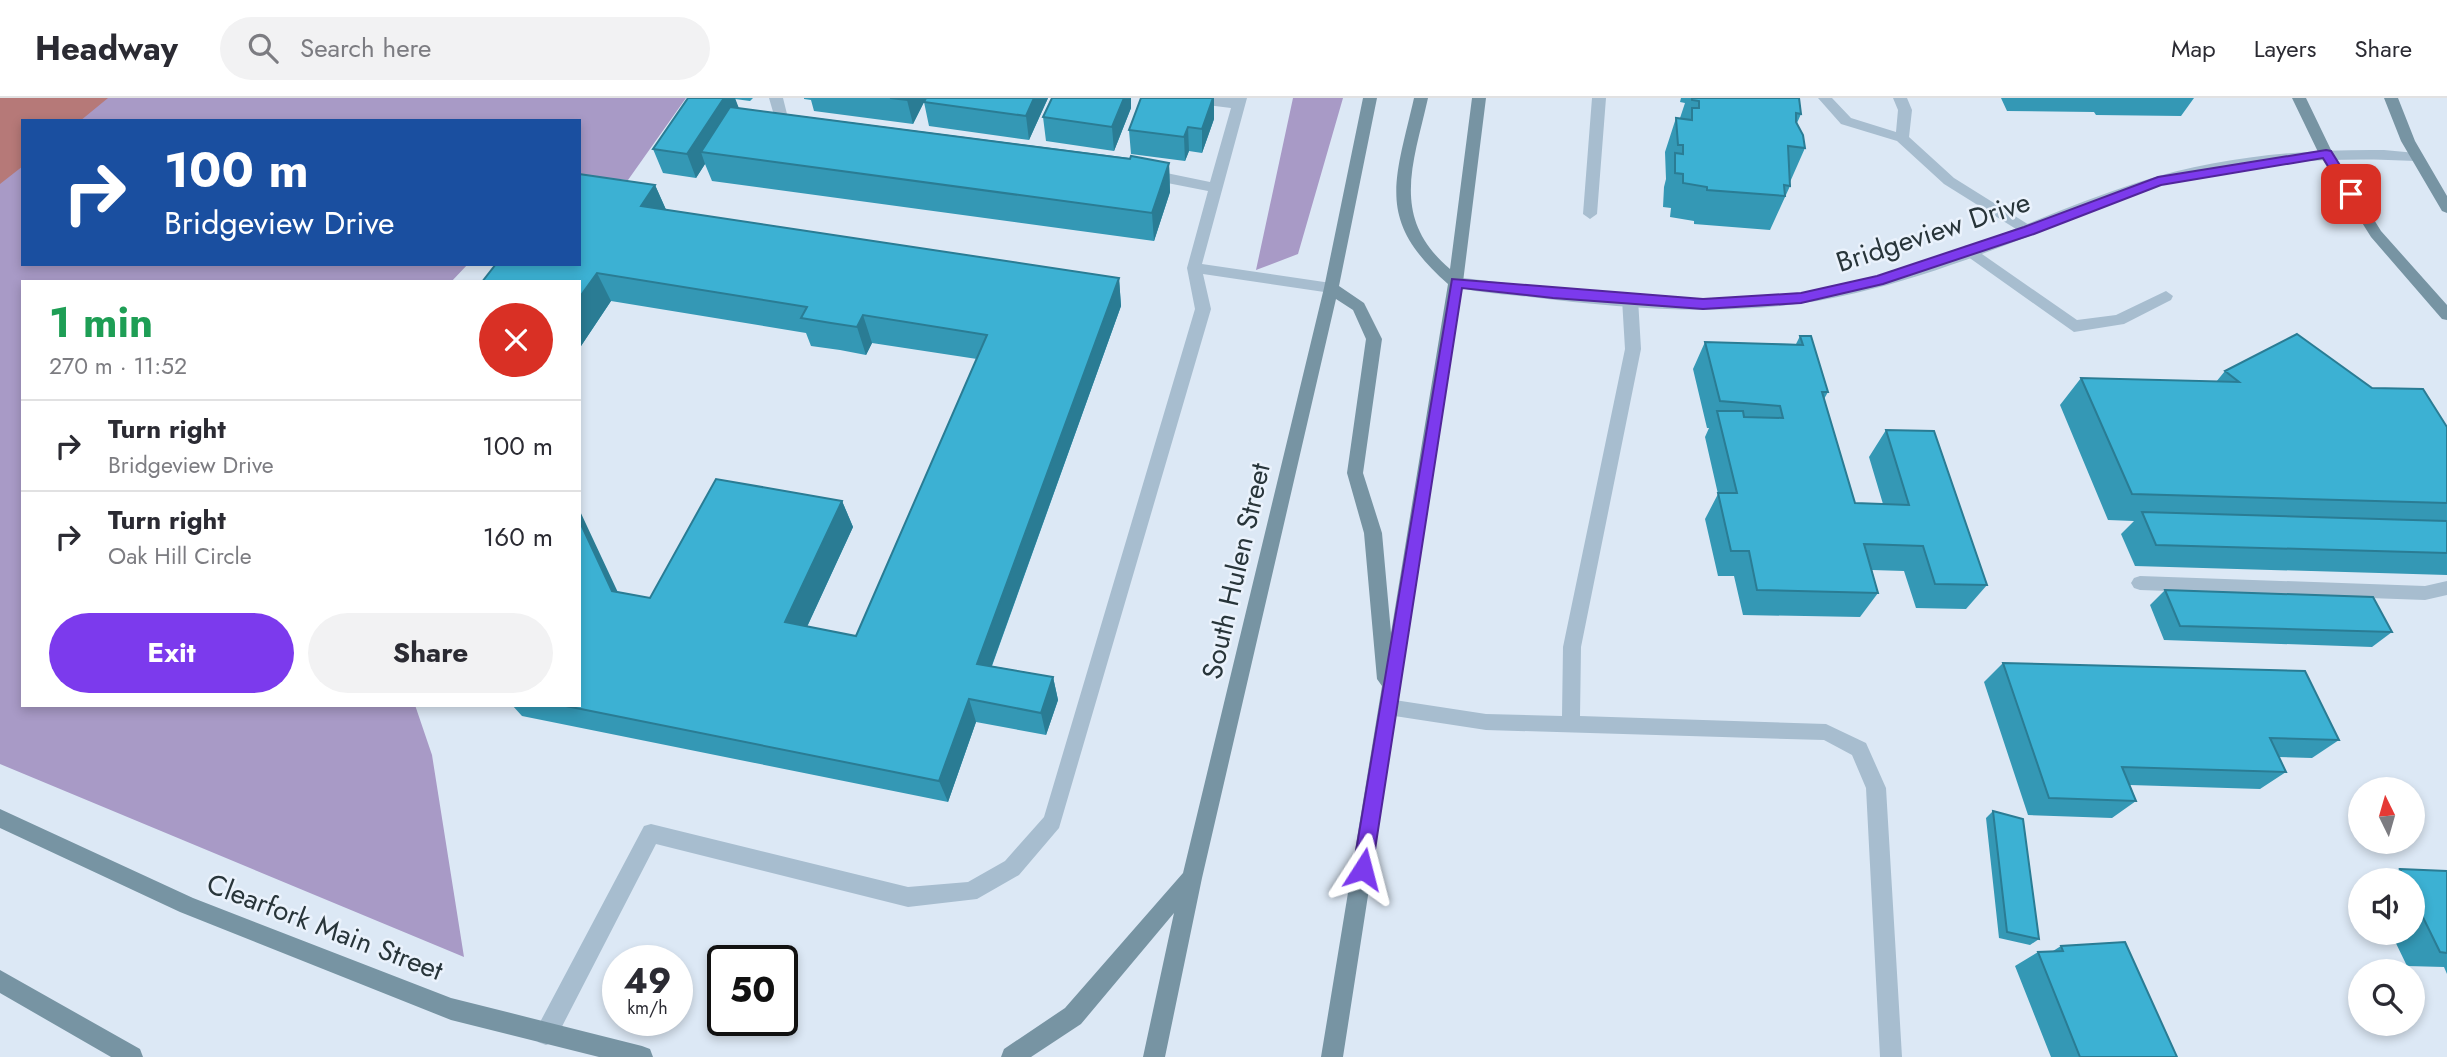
<!DOCTYPE html>
<html lang="en">
<head>
<meta charset="utf-8">
<style>
	:root { --surface:#fff; --page:#f2f2f3; --text:#2b2b33; --muted:#7c7c81; --line:#e1e1e2; --accent:#7c3aed }
	body { margin:0; font-family:Jost,sans-serif; background:var(--page); color:var(--text); height:100vh; display:flex; flex-direction:column; font-size:26px; white-space:nowrap }
	* { box-sizing:border-box; margin:0 }
	p { font-size:23px; color:var(--muted) }
	.icon { flex:none; width:38px; height:38px; fill:none; stroke:currentColor; stroke-width:2; stroke-linecap:round; stroke-linejoin:round }
	.map { position:relative; flex:1; overflow:hidden }
	.side { position:absolute; left:21px; top:182px; width:560px; height:427px; display:flex; flex-direction:column; background:var(--surface); border-radius:0px; box-shadow:0 4px 10px #0003 }
	.side>* { flex:none }
	.guide { position:absolute; left:21px; top:21px; width:560px; height:147px; border-radius:0px; box-shadow:0 4px 10px #0003; background:#1a4fa0; color:#fff; overflow:hidden }
	.needle { width:46px; rotate:355deg }
	.controls { position:absolute; left:2348px; top:679px; display:grid; gap:14px }
	.controls a { display:grid; place-items:center; width:77px; height:77px; border-radius:50%; background:var(--surface); box-shadow:0 4px 10px #0003; font-size:35px }
	.speed { position:absolute; left:602px; top:847px; display:flex; gap:14px; font-size:35px; font-weight:700; text-align:center }
	.speed>* { display:grid; place-content:center; width:91px; height:91px; border-radius:50%; background:var(--surface); box-shadow:0 4px 10px #0003; line-height:1 }
	.speed small { font-size:18px; font-weight:400 }
	.speed .limit { border:4px solid #111; border-radius:10px; background:#fff; color:#111 }
	.pin { position:absolute; display:grid; place-items:center; width:60px; height:60px; color:#fff; margin:-30px; border-radius:14px; box-shadow:0 4px 10px #0006 }
	.me { position:absolute; width:77px; margin:-38px; rotate:9deg; stroke-linejoin:round; filter:drop-shadow(0 0 5px #0008) }
	.turn { display:flex; align-items:center; gap:24px; height:147px; padding:0 28px; font-size:32px }
	.turn .icon { width:91px; height:91px; stroke-width:2.5 }
	.turn b { display:block; font-size:49px; line-height:60px }
	.round { display:grid; place-items:center; flex:none; width:74px; height:74px; border-radius:37px; background:var(--page) }
	.overview { display:flex; align-items:center; justify-content:space-between; height:119px; padding:0 28px }
	h1 { font-size:42px; font-weight:700; line-height:52px; color:#1e9e55 }
	.primary-button { display:flex; gap:14px; margin-top:auto; padding:14px 28px }
	.primary-button a { flex:1; height:80px; border-radius:42px; background:var(--accent); color:#fff; font-size:28px; font-weight:700; line-height:80px; text-align:center }
	.primary-button a+a { background:var(--page); color:var(--text) }
	ul { padding:0; list-style:none }
	li { display:flex; align-items:center; gap:21px; height:91px; padding:0 28px; border-top:2px solid var(--line) }
	li div { flex:1 }
	li b { display:block; font-size:26px }
	li em { font-style:normal }
	header { display:flex; align-items:center; gap:42px; box-sizing:border-box; height:98px; padding:0 35px; background:var(--surface); border-bottom:2px solid var(--line) }
	header strong { font-size:33px }
	nav { display:flex; gap:38px; margin-inline-start:auto; font-size:24px }
	.search { width:490px; height:63px; background:var(--page); display:flex; align-items:center; gap:18px; box-sizing:border-box; padding:0 24px; border-radius:38px; color:var(--muted); font-size:26px }
	.map>svg:first-child { display:block }
	.green { fill:#a89ac6 }
	.water { fill:#b67978 }
	.lines { fill:none; stroke-linecap:round; stroke-linejoin:round }
	.lane { fill:#a7bdcf; fill-rule:evenodd }
	.street { fill:#a7bdcf; fill-rule:evenodd }
	.secondary { fill:#7794a3; fill-rule:evenodd }
	.wall { fill:#3498b5 }
	.shaded-wall { fill:#2a7c94 }
	.building { fill:#3cb1d3; stroke:#2a7c94; stroke-width:2 }
	.route { fill:#7c3aed; stroke:#51269a; stroke-width:2 }
	.labels { text-anchor:middle; dominant-baseline:central; stroke-width:5; stroke-linejoin:round; paint-order:stroke }
	.street-label { font-size:28px; fill:#28353a; stroke:#eaf2fc }
</style>
</head>
<body>
<header>
<strong>Headway</strong>
<div class="search"><svg class="icon" aria-label="search" viewBox="0 0 24 24"><circle cx="10" cy="10" r="6"/><path d="M15 15l6 6"/></svg>Search here</div>
<nav><a>Map</a><a>Layers</a><a>Share</a></nav>
</header>
<div class="map">
<svg width="2447" height="959" viewBox="0 0 2447 959">
	<rect width="100%" height="100%" fill="#dce8f5"/>
	<!-- green -->
	<path class="green" d="M0,0H686L628,82L579,79V23H23V166H468L451,184H23V607H415L432,657L464,859L0,666Z
		M1293,0H1343L1298,156L1256,172Z"/>
	<!-- water -->
	<path class="water" d="M0,0H108L80,23H23V68L0,86Z"/>
	<g class="lines">
		<!-- lane -->
		<path class="lane" d="M769,0H783L789,24L798,26V32L778,31Z
			M1176,0H1247L1202,166L1331,185L1338,190L1331,195L1203,176L1211,211L1059,730L1019,777L977,801L908,809L656,746L554,944L546,947L538,944L535,936L538,928L644,728L651,726L908,789L968,784L1005,763L1044,719L1195,211L1187,170L1208,93L1147,81L1140,76L1147,71L1210,84L1231,10L1183,4Z
			M1592,0H1606L1597,116L1590,121L1583,116Z
			M1818,0H1832L1851,20L1896,34L1898,12L1893,0H1907L1912,12L1909,39L1954,80L2034,130V136H2024L1944,86L1897,43L1841,26Z
			M1969,147L2077,222L2116,217L2166,193L2173,198L2171,202L2124,226L2074,234L1964,156V148Z
			M1630,196L1638,201L1641,251L1581,549L1580,618L1826,626L1866,645L1886,690L1902,959H1880L1866,690L1852,657L1824,642L1486,632L1388,617L1381,615L1379,609L1381,603L1388,601L1486,616L1562,618L1563,549L1625,251L1622,201Z
			M2140,478L2425,488L2447,483V497L2425,502L2140,492L2134,490L2131,485L2134,480Z"/>
		<!-- street -->
		<path class="street" d="M2384,52L2416,55L2423,59L2416,63C2328,58 2234,64 2149,91C2122,99 2097,111 2071,122C2001,149 1929,178 1856,195C1749,221 1638,212 1530,199C1514,197 1457,194 1449,184L1456,179C1588,195 1723,215 1855,185C1954,162 2043,115 2139,84C2217,59 2302,51 2384,52Z"/>
		<!-- secondary -->
		<path class="secondary" d="M1363,0H1377L1339,188L1364,205L1382,241L1363,375L1382,435L1391,535L1448,186C1375,122 1395,84 1414,0H1428C1413,67 1390,120 1450,171L1472,0H1486L1463,184L1343,959H1321L1382,588L1377,581L1364,435L1347,375L1366,241L1353,212L1336,201L1202,780L1165,959H1143L1174,815L1081,926L1031,959H1001L1004,951L1065,910L1183,775L1324,190Z
			M2292,0H2306L2333,56L2381,133L2447,207V222L2442,221L2371,139L2319,56Z
			M2384,0H2398L2415,43L2447,98V115L2442,113L2401,43Z
			M0,711L193,800L451,900L642,948L650,951L653,959H599L451,922L180,814L0,730Z
			M0,872L140,951L143,959H111L0,895Z"/>
	</g>
	<!-- wall -->
	<path class="wall" d="M688,0H753L750,3L735,1L738,10L1169,65L1170,94L1154,143L712,83L705,66L696,80L663,75L653,51Z
		M804,0H1048L1029,42L929,28L924,4L913,26L814,13L811,2L804,1Z
		M1052,0H1131V10L1114,53L1046,43L1043,19Z
		M1681,0H1799L1801,16L1797,25L1805,50L1790,84V88L1770,132L1694,126V123L1670,119L1671,110L1663,109L1664,89L1666,81L1665,54L1676,20H1680L1685,5L1680,4Z
		M2001,0H2194L2181,18L2096,17L2094,14L2007,13Z
		M1214,21L1202,55L1189,53L1185,63L1131,56L1129,32Z
		M655,87L666,112L1119,180L1121,208L992,568L1053,579L1058,602L1046,637L976,624L948,704L522,618L512,607H579L618,494L650,500L842,403L853,429L807,529L856,538L977,261L872,245L866,257L840,252L811,248L806,235L611,203L579,251V184Z
		M1800,238L1828,294L1824,301L1855,405L1883,406L1869,359L1886,332L1987,487L1966,511L1916,510L1904,473L1872,472L1878,495L1860,519L1743,517L1734,478H1718L1705,421L1718,396L1705,339L1709,330H1707L1693,271L1705,244L1796,246Z
		M2225,273L2372,290L2447,329V477L2135,468L2121,436L2134,423L2108,422L2060,307L2081,280L2216,284Z
		M2165,492L2392,534L2372,549L2164,542L2150,507Z
		M2003,565L2339,642L2312,660L2279,659L2286,674L2260,691L2130,687L2136,703L2112,720L2028,717L1984,584Z
		M1993,713L2039,841L2030,847L1999,840L1986,720Z
		M2400,771L2447,773V876L2444,869L2407,868L2391,835H2413V782H2378Z
		M2061,848L2177,959H2051L2015,868L2038,854L2053,853Z"/>
	<!-- shaded-wall -->
	<path class="shaded-wall" d="M724,0H735L740,13L701,54L705,66L696,80L687,56Z
		M908,0H926L913,26L907,2Z
		M1034,0H1048L1029,42L1026,18Z
		M1124,0H1131V10L1114,53L1112,29Z
		M1213,0H1214V21L1202,55V31Z
		M1188,29L1189,53L1185,63L1184,39Z
		M1169,65L1170,94L1154,143L1152,115Z
		M655,87L668,116L641,108Z
		M597,175L611,203L579,251V200Z
		M1119,180L1121,208L984,589L977,566Z
		M863,217L872,245L866,257L857,229Z
		M842,403L853,429L798,548L785,524Z
		M579,411L629,518L612,493L579,422Z
		M1053,579L1058,602L1046,637L1041,615Z
		M969,601L976,624L948,704L939,683Z"/>
	<!-- building -->
	<path class="building" d="M688,0H724L687,56L653,51Z
		M890,0H908L907,2Z
		M926,0H1034L1026,18L924,4Z
		M1052,0H1124L1112,29L1043,19Z
		M1141,0H1213L1202,31L1188,29L1184,39L1129,32Z
		M1692,0H1799L1801,16L1796,15V24L1803,37L1805,50L1788,48L1790,88L1784,87L1785,98L1707,92V89L1683,85V76L1675,75V55L1683,56V47H1678L1676,20L1692,22V10H1699V3L1692,2Z
		M730,9L1130,61L1131,58L1169,65L1152,115L701,54Z
		M579,76L655,87L641,108L1119,180L977,566L1053,579L1041,615L969,601L939,683L561,607H579V422L612,493L650,500L716,381L842,403L785,524L856,538L987,237L863,217L857,229L831,225L801,220L807,209L597,175L579,200V184H482L496,166H579Z
		M2297,236L2372,290L2423,291L2447,329V405L2132,396L2081,280L2239,284L2225,273Z
		M1800,238H1811L1828,294H1822L1855,405L1909,407L1886,332L1934,333L1987,487L1935,486L1923,448L1864,446L1878,495L1757,492L1749,453H1731L1718,395H1737L1717,313H1743L1744,319L1783,320L1780,308L1720,303L1705,244L1803,247Z
		M2142,414L2447,423V455L2156,447Z
		M2165,492L2373,499L2392,534L2180,528Z
		M2003,565L2305,573L2339,642L2270,640L2286,674L2122,669L2136,703L2049,700Z
		M1993,713L2023,721L2039,841L2007,834Z
		M2400,771L2447,773V855L2440,854L2413,799V782H2405Z
		M2125,844L2177,959H2080L2038,854L2063,853L2061,848Z"/>
	<!-- route -->
	<path class="route" d="M2326,52L2331,53L2356,93V99H2347L2323,60L2161,87L2034,136L1883,186L1801,205L1703,211L1553,200L1462,190L1372,771L1369,777L1363,779L1356,777L1353,771L1452,181L1703,201L1801,195L1877,178L2024,129L2158,79Z"/>
	<g class="labels">
		<!-- street labels -->
		<g class="street-label">
			<text transform="translate(1933 134) rotate(-18)">Bridgeview Drive</text>
			<text transform="translate(1236 473) rotate(-77)">South Hulen Street</text>
			<text transform="translate(325 829) rotate(21)">Clearfork Main Street</text>
		</g>
	</g>
</svg>
<div class="controls">
<a><svg class="needle" viewBox="-14 -14 28 28"><path d="M0-13l5 13h-10z" fill="#e53935"/><path d="M0 13l5-13h-10z" fill="#7c7c81"/></svg></a>
<a><svg class="icon" aria-label="sound" viewBox="0 0 24 24"><path d="M4 9h4l5-4v14l-5-4H4zM17 9q2 3 0 6"/></svg></a>
<a><svg class="icon" aria-label="search" viewBox="0 0 24 24"><circle cx="10" cy="10" r="6"/><path d="M15 15l6 6"/></svg></a>
</div>
<div class="speed"><div>49<small>km/h</small></div><div class="limit">50</div></div>
<div class="pin" style="left:2351px;top:96px;background:#d93025"><svg class="icon" aria-label="arrive" viewBox="0 0 24 24"><path d="M6 21V4h12l-3 4 3 4H6"/></svg></div>
<svg class="me" style="left:1363px;top:771px" viewBox="-20 -20 40 40"><path d="M0-17L14 15 0 8-14 15z" fill="#7c3aed" stroke="#fff" stroke-width="4"/></svg>
<div class="guide">
<div class="turn"><svg class="icon" aria-label="right" viewBox="0 0 24 24"><path d="M7 20v-9h11M14 6l5 5-5 5"/></svg><div><b>100 m</b>Bridgeview Drive</div></div>
</div>
<section class="side">
<div class="overview"><div><h1>1 min</h1><p>270 m · 11:52</p></div><a class="round" style="background:#d93025;color:#fff"><svg class="icon" aria-label="close" viewBox="0 0 24 24"><path d="M6 6l12 12M18 6L6 18"/></svg></a></div>
<ul>
<li><svg class="icon" aria-label="right" viewBox="0 0 24 24"><path d="M7 20v-9h11M14 6l5 5-5 5"/></svg><div><b>Turn right</b><p>Bridgeview Drive</p></div><em>100 m</em></li>
<li><svg class="icon" aria-label="right" viewBox="0 0 24 24"><path d="M7 20v-9h11M14 6l5 5-5 5"/></svg><div><b>Turn right</b><p>Oak Hill Circle</p></div><em>160 m</em></li>
</ul>
<div class="primary-button"><a>Exit</a><a>Share</a></div>
</section>
</div>
</body>
</html>
